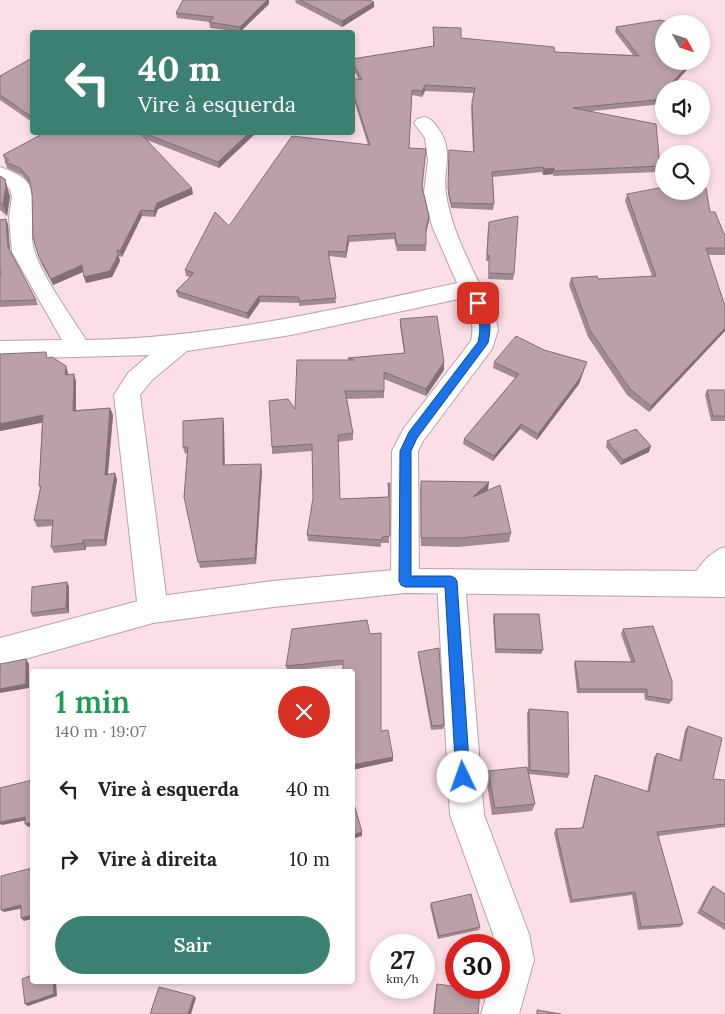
<!DOCTYPE html>
<html lang="pt">
<head>
<meta charset="utf-8">
<style>
	:root { --surface:#fff; --page:#f2f2f2; --text:#222; --muted:#767676; --accent:#3c8072 }
	body { margin:0; font-family:Lora,serif; background:var(--page); color:var(--text); height:100vh; display:flex; flex-direction:column; font-size:19px; white-space:nowrap }
	* { box-sizing:border-box; margin:0 }
	p { font-size:16px; color:var(--muted) }
	.icon { flex:none; width:28px; height:28px; fill:none; stroke:currentColor; stroke-width:2; stroke-linecap:round; stroke-linejoin:round }
	.map { position:relative; flex:1; overflow:hidden }
	.drawer { position:absolute; left:30px; top:669px; width:325px; height:315px; display:flex; flex-direction:column; background:var(--surface); border-radius:5px; box-shadow:0 2px 8px #0003 }
	.drawer>* { flex:none }
	.hud { position:absolute; left:30px; top:30px; width:325px; height:105px; border-radius:5px; box-shadow:0 2px 8px #0003; background:#3c8072; color:#fff; overflow:hidden }
	.needle { width:32px; rotate:130deg }
	.buttons { position:absolute; left:655px; top:15px; display:grid; gap:10px }
	.buttons a { display:grid; place-items:center; width:55px; height:55px; border-radius:50%; background:var(--surface); box-shadow:0 2px 8px #0003; font-size:25px }
	.speed { position:absolute; left:370px; top:934px; display:flex; gap:10px; font-size:25px; font-weight:700; text-align:center }
	.speed>* { display:grid; place-content:center; width:65px; height:65px; border-radius:50%; background:var(--surface); box-shadow:0 2px 8px #0003; line-height:1 }
	.speed small { font-size:12px; font-weight:400 }
	.speed .limit { border:8px solid #d22; background:#fff; color:#111 }
	.pin { position:absolute; display:grid; place-items:center; width:42px; height:42px; color:#fff; margin:-21px; border-radius:10px; box-shadow:0 2px 8px #0006 }
	.me { position:absolute; width:55px; margin:-28px; rotate:357deg; stroke-linejoin:round; filter:drop-shadow(0 0 4px #0008) }
	.turn { display:flex; align-items:center; gap:18px; height:105px; padding:0 25px; font-size:22px }
	.turn .icon { width:65px; height:65px; stroke-width:2.5 }
	.turn b { display:block; font-size:35px; line-height:42px }
	.round { display:grid; place-items:center; flex:none; width:52px; height:52px; border-radius:26px; background:var(--page) }
	.head { display:flex; align-items:center; justify-content:space-between; height:85px; padding:0 25px }
	h1 { font-size:30px; font-weight:600; line-height:38px; color:#1e9e55 }
	.cta { display:flex; gap:10px; margin-top:auto; padding:10px 25px }
	.cta a { flex:1; height:58px; border-radius:30px; background:var(--accent); color:#fff; font-size:20px; font-weight:600; line-height:58px; text-align:center }
	ul { padding:0; list-style:none }
	li { display:flex; align-items:center; gap:15px; height:70px; padding:0 25px }
	li div { flex:1 }
	li b { display:block; font-size:19px }
	li em { font-style:normal }
	.map>svg:first-child { display:block }
	.lines { fill:none; stroke-linecap:round; stroke-linejoin:round }
	.minor-casing { stroke:#bca1a9; stroke-width:2 }
	.tertiary-casing { stroke:#bca1a9; stroke-width:2 }
	.minor { fill:#fff; fill-rule:evenodd }
	.tertiary { fill:#fff; fill-rule:evenodd }
	.wall { fill:#a18a90 }
	.shaded-wall { fill:#837076 }
	.building { fill:#bba0a8; stroke:#837076 }
	.route { fill:#1a73e8; stroke:#114b97 }
</style>
</head>
<body>
<div class="map">
<svg width="725" height="1014" viewBox="0 0 725 1014">
	<rect width="100%" height="100%" fill="#fbdee6"/>
	<g class="lines">
		<defs>
			<path id="minor" d="M424,117C432,119 433,122 438,128C455,151 442,170 446,194C452,236 479,280 496,318L498,330L492,349L423,441L418,451L419,581L415,590L405,593L395,590L391,581L392,451L404,428L471,341C475,324 470,313 463,298L291,335L187,351L152,380L140,395L168,610L163,619L153,623L143,619L138,610L114,395L128,373L149,355L0,359V341L62,340L12,252L9,217L12,197L10,189L0,183V167C9,170 25,176 29,185C38,202 27,232 35,253C45,281 70,314 86,340C212,338 334,310 457,283L432,226L424,193L428,160L425,138L414,123L417,119Z
				M725,547V579C715,591 709,597 694,592L690,583C697,568 709,552 725,547Z
				M451,569L461,572L465,581L484,815L529,934L534,960L519,1014H481L489,988H499V945H495L493,934L450,815L437,581L441,572Z"/>
			<path id="tertiary" d="M405,569L725,571V597L405,593L273,607L153,623L0,666V638L153,597L273,581Z"/>
		</defs>
		<!-- minor casing -->
		<use href="#minor" class="minor-casing"/>
		<!-- tertiary casing -->
		<use href="#tertiary" class="tertiary-casing"/>
		<!-- minor -->
		<use href="#minor" class="minor"/>
		<!-- tertiary -->
		<use href="#tertiary" class="tertiary"/>
	</g>
	<!-- wall -->
	<path class="wall" d="M183,0H269V4L240,32L210,28L209,22L177,18L176,13Z
		M295,0H369L374,7L342,27L296,3Z
		M433,27L461,38L555,52L633,55L615,32L616,27L691,65L654,105L592,111L660,166L659,172L553,176V174L543,175L542,172L493,177L494,204L493,210L451,208L448,194L449,156L473,152L471,108L474,93L425,91L422,97L412,95L409,148L423,188L429,221L426,233V251H397L394,239L349,242L346,258L329,256L336,303L299,306V303L260,302L248,319L178,297L176,291L190,277L186,276L185,270L229,226L368,145L352,94V78L359,80L352,67V59L433,46Z
		M32,58V122L0,100V76Z
		M44,132H257L219,168L147,140L193,194L158,209L155,217L142,216L122,257L119,256L120,261L112,277L86,283L83,272L53,285L41,263L33,238L32,194L30,184L22,175L7,168L3,155L45,133Z
		M0,176L5,179L10,197L7,216L0,210Z
		M627,194L710,212L725,236V255H708L725,306V331L649,412L627,395L588,337L569,285L571,278L598,279L652,276L625,201Z
		M6,219L8,225L10,251L36,300L38,305L0,307V277L1,274L0,272V220Z
		M488,227L514,274L513,280L488,279L489,261H486Z
		M400,319L444,362V370L426,396L384,379V398L347,399L353,433V440L338,442L340,499L388,497V483H390L389,543H381V547L308,541L307,535L313,498L312,451L272,454V447L295,409L349,360L348,358L404,353L400,326Z
		M544,350L585,367L579,384L537,440L520,429L493,461L463,444L464,439L515,378L493,368L494,362Z
		M0,354L48,358L66,366L68,374L76,381V410L110,408L113,415L108,474L115,473L117,480L106,546L86,547V550L54,553L51,547L52,526L37,527L34,520L40,488L39,486L42,422L0,431Z
		M707,390H725V421H711L705,395Z
		M223,418L224,425V465L262,471L256,564L200,568L184,497L187,453L185,454L183,447Z
		M607,441L649,452L621,465L606,447Z
		M421,481L488,491L511,533L509,542L458,547L421,546L420,490Z
		M67,582L69,587V613L33,617L31,613Z
		M494,614L543,650L541,654L495,653L493,618Z
		M367,620L381,731L393,761L352,770V671L343,665L287,671L286,666Z
		M623,629L672,700L669,704L645,700L644,693H577L574,665L575,661L631,662L621,634Z
		M418,652L444,725L443,729L431,730L418,656Z
		M529,709L569,774L568,778L529,774L535,804L532,811L492,815L486,778L488,771H528L527,713Z
		M688,726L713,779L725,780V827L658,836L683,924L680,927L638,930L632,895L570,903L554,833L556,829L582,828L593,780L595,775L647,792L654,757L657,753L679,760L685,730Z
		M713,886L725,894V930L697,913L710,889Z
		M431,903L480,927L479,930L438,939L430,906Z
		M437,984L478,1014H433L436,988Z"/>
	<!-- shaded-wall -->
	<path class="shaded-wall" d="M267,0H269V4L240,32V27Z
		M374,2V7L342,27V21Z
		M706,29L704,38L701,42V39Z
		M692,61L691,65L670,89H666Z
		M425,85V91L422,97V91Z
		M664,91V95L654,105L655,100Z
		M250,132H257L219,168L218,162Z
		M554,168L553,174L543,175L544,169Z
		M5,179L10,197L7,216L3,205Z
		M192,188L193,194L158,209L155,217L154,211L157,203Z
		M141,210L142,216L122,257L120,251Z
		M429,216V221L425,235L426,229Z
		M6,219L8,225L10,253L8,247Z
		M348,236L349,242L346,258V252Z
		M118,255L120,261L112,277L86,283L84,277Z
		M82,265L83,272L53,285L51,279Z
		M259,296L260,302L248,319L247,313Z
		M725,328V331L649,412L651,406Z
		M444,362V370L426,396V389Z
		M587,362L579,384L537,440L538,434Z
		M66,366L68,373V382L65,375Z
		M74,374L76,381V418L73,411Z
		M110,408L113,415L107,482L105,475Z
		M43,415L46,422L0,431V424Z
		M223,418L224,425L225,471L223,465Z
		M521,424L520,429L493,461L494,456Z
		M651,446L649,452L621,465L623,460Z
		M261,464L262,471L256,564L255,558Z
		M115,473L117,480L106,546L104,540Z
		M489,482L488,491L473,497Z
		M83,540L86,547V550L83,543Z
		M67,582L69,587V613L66,608Z
		M26,659L29,664V688L0,693V689Z
		M393,757V761L352,770V765Z
		M25,817L28,820L2,825L0,824V822Z
		M32,822V826L28,827L25,824Z
		M362,832V836L352,839V835Z
		M21,905L24,908L4,912L1,910Z
		M32,915V919L24,921L21,918Z
		M53,981H56L57,996L28,1006L25,1004Z
		M194,996L196,998L191,1014H188Z"/>
	<!-- building -->
	<path class="building" d="M183,0H267L240,27L209,22L214,17L176,13Z
		M300,0H369L374,2L342,21Z
		M660,20L679,24H664V61H692L666,89H664V91L655,100L573,108L656,124L660,166L554,171V168L544,169L543,167L492,172L494,204L451,203L448,188L449,150L474,152L472,102L475,88L425,85L422,91L412,90L409,148L426,149L422,187L429,216L426,229V245H397L395,233L348,236L346,252L328,251L336,298L299,301V297L259,296L247,313L176,291L194,273L185,270L215,212L229,226L292,136L370,145L352,89V78L362,80L352,61V59L434,46L433,27L461,28V38L554,47L555,52L639,56L616,27Z
		M701,28L706,29L704,32L706,33L701,39Z
		M32,58V117L0,95V76Z
		M46,132H139L192,188L157,203L154,211L141,210L120,251L117,250L118,255L110,271L84,277L82,265L51,279L39,257L33,238L32,194L29,178L20,168L5,162L9,160L3,155Z
		M141,132H250L218,162Z
		M0,176L5,179L6,186L3,205L0,202Z
		M664,187V191H701V188H706L710,212H715L725,236V248H706L725,306V328L651,406L630,389L590,330L571,278L597,276L598,279L656,276L627,194Z
		M518,216L514,274L489,273V255H487L489,222Z
		M6,219L8,247L36,300L0,301V277L1,272L0,270V220Z
		M437,316L444,362L426,389L384,372V391H345L353,433L338,435L340,499L389,497L388,483H390V536L382,537V540L307,535L313,498L312,444L272,447L269,401L288,399L295,409L297,360H354L348,358L405,353L400,319Z
		M516,336L544,350L587,362L580,378L538,434L521,424L494,456L464,439L519,374L494,362Z
		M46,352L47,358L52,357L66,366L65,375L74,374L73,411L110,408L105,475L115,473L104,540H83V543L51,547L53,520H34L41,486H39L43,415L0,424V354Z
		M707,390H725V416H713Z
		M223,418V465L261,464L255,558L198,562L184,497L188,447H183V421Z
		M636,429L651,446L623,460L607,441Z
		M421,481L489,482L473,497L500,485L511,533L459,538H421Z
		M67,582L66,608L31,613L32,587Z
		M494,614H539L543,650L496,649Z
		M367,620L370,634L381,633V731L388,730L393,757L352,765V671H343V660L286,666L292,629Z
		M653,626L672,681V700L647,696V689H579L575,661L635,662L623,629Z
		M439,648L444,725L432,726L418,652Z
		M26,659V684L0,689V664Z
		M529,709L568,712L569,774L530,770Z
		M688,726L722,738L713,779L725,780V824L657,832L683,924L641,927L635,892L572,900L556,829L583,828L595,775L649,792L657,753L681,761Z
		M527,767L535,804L495,808L488,771Z
		M32,780V822L25,824V817L0,822V788Z
		M352,797L362,832L352,835L353,803Z
		M32,868V915L21,918V905L1,910V876Z
		M713,886L725,894V925L701,910Z
		M471,894L480,927L439,936L431,903Z
		M32,975V981H53L54,994L25,1004L22,979Z
		M437,984L480,990L478,1014H434Z
		M159,987L194,996L188,1014H150Z
		M537,1010L561,1014H537Z"/>
	<!-- route -->
	<path class="route" d="M478,300L481,301C490,317 492,325 488,343L417,438L411,451V576H451L455,578L457,581L470,777L468,782L463,783L458,782L456,777L445,587H405L401,585L399,581L400,451L409,432L478,342C482,325 479,319 473,303Z"/>
</svg>
<div class="buttons">
<a><svg class="needle" viewBox="-14 -14 28 28"><path d="M0-13l5 13h-10z" fill="#e53935"/><path d="M0 13l5-13h-10z" fill="#767676"/></svg></a>
<a><svg class="icon" aria-label="sound" viewBox="0 0 24 24"><path d="M4 9h4l5-4v14l-5-4H4zM17 9q2 3 0 6"/></svg></a>
<a><svg class="icon" aria-label="search" viewBox="0 0 24 24"><circle cx="10" cy="10" r="6"/><path d="M15 15l6 6"/></svg></a>
</div>
<div class="speed"><div>27<small>km/h</small></div><div class="limit">30</div></div>
<div class="pin" style="left:478px;top:303px;background:#d93025"><svg class="icon" aria-label="arrive" viewBox="0 0 24 24"><path d="M6 21V4h12l-3 4 3 4H6"/></svg></div>
<svg class="me" style="left:463px;top:777px" viewBox="-20 -20 40 40"><circle r="19" fill="#fff"/><path d="M0-13L10 11 0 6-10 11z" fill="#1a73e8"/></svg>
<div class="hud">
<div class="turn"><svg class="icon" aria-label="left" viewBox="0 0 24 24"><path d="M17 20v-9H6M10 6l-5 5 5 5"/></svg><div><b>40 m</b>Vire à esquerda</div></div>
</div>
<section class="drawer">
<div class="head"><div><h1>1 min</h1><p>140 m · 19:07</p></div><a class="round" style="background:#d93025;color:#fff"><svg class="icon" aria-label="close" viewBox="0 0 24 24"><path d="M6 6l12 12M18 6L6 18"/></svg></a></div>
<ul>
<li><svg class="icon" aria-label="left" viewBox="0 0 24 24"><path d="M17 20v-9H6M10 6l-5 5 5 5"/></svg><div><b>Vire à esquerda</b></div><em>40 m</em></li>
<li><svg class="icon" aria-label="right" viewBox="0 0 24 24"><path d="M7 20v-9h11M14 6l5 5-5 5"/></svg><div><b>Vire à direita</b></div><em>10 m</em></li>
</ul>
<div class="cta"><a>Sair</a></div>
</section>
</div>
</body>
</html>
